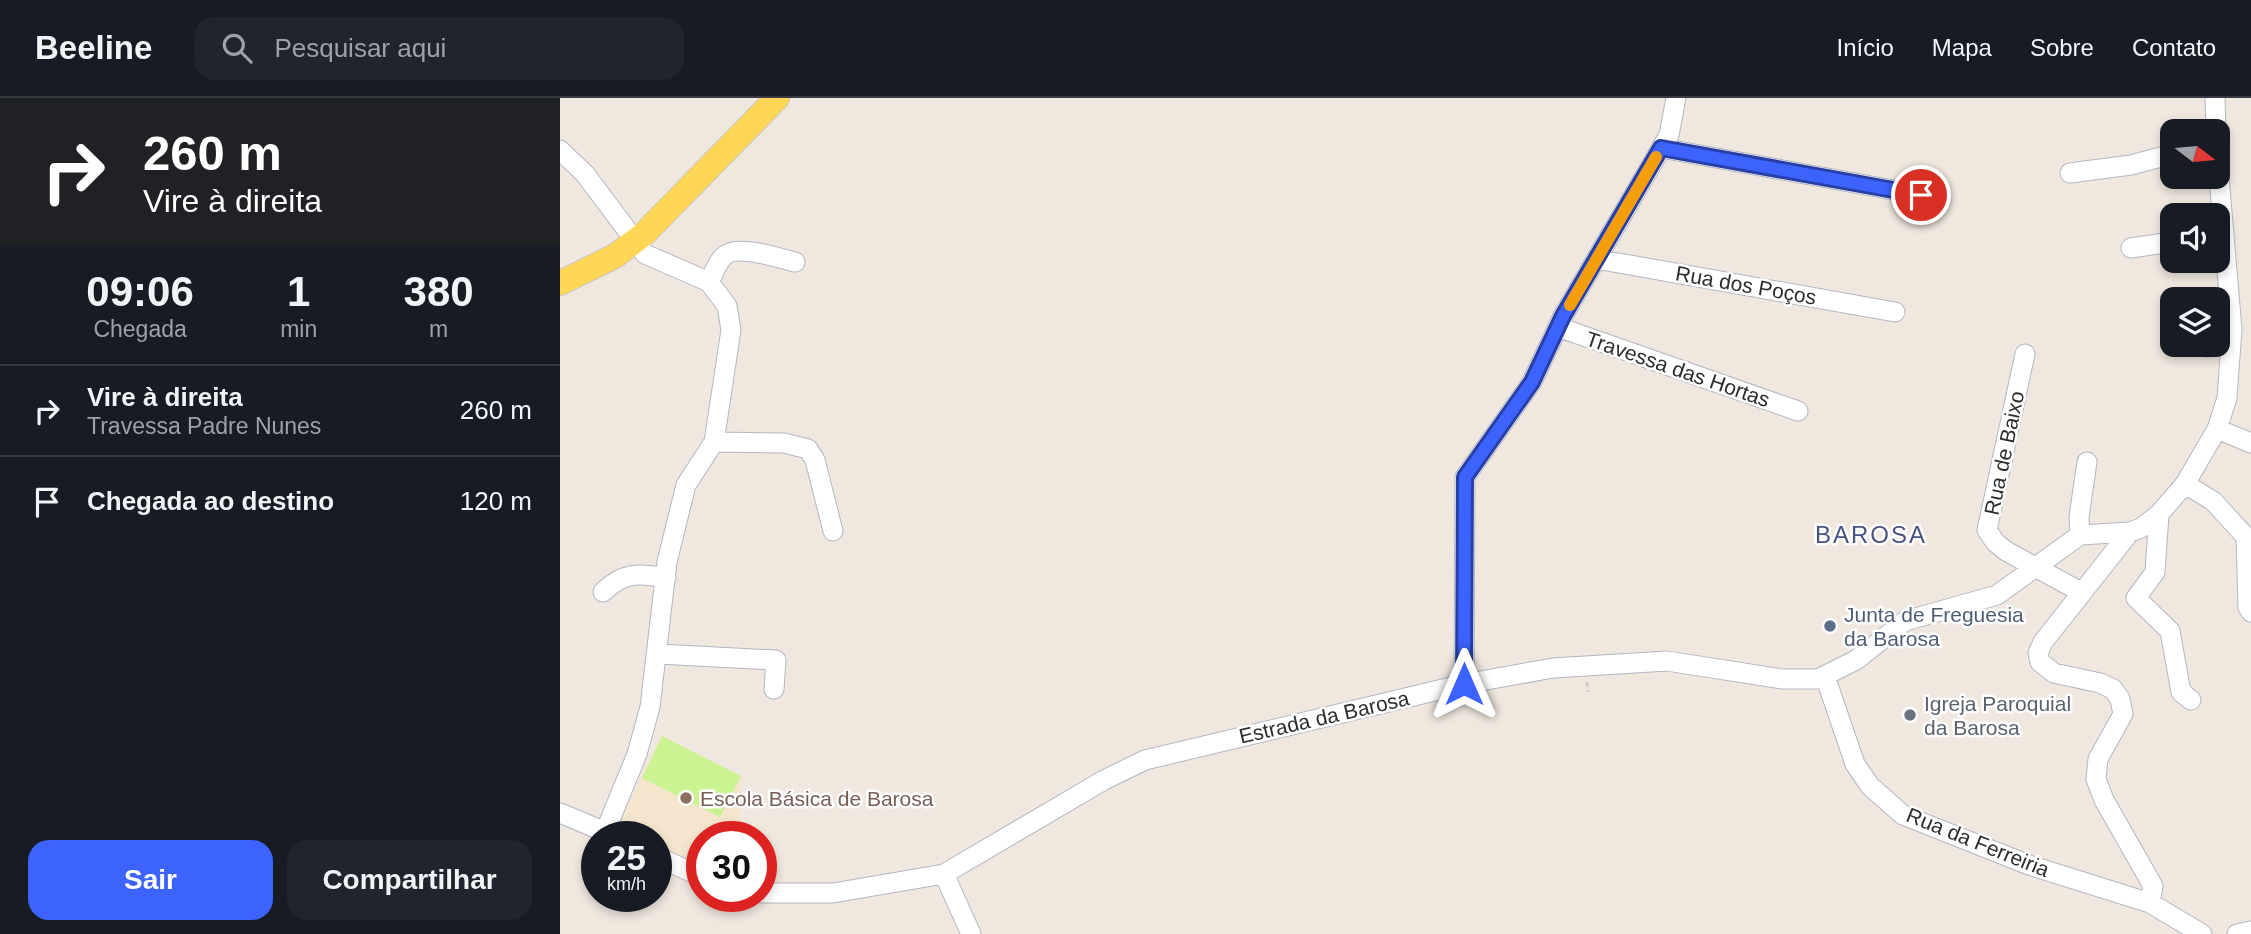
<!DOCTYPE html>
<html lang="pt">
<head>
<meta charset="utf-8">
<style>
	:root { --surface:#171b24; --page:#20242c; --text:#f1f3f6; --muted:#9ea1a6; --line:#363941; --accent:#3d63ff }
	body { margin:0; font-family:Arial,sans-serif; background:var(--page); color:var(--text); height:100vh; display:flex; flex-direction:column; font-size:26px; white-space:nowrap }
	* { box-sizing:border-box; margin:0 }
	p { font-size:23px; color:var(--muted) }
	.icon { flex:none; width:38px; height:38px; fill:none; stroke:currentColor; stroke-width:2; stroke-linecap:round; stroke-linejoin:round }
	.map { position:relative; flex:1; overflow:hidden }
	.details { display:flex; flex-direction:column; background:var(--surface); width:560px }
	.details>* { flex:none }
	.hud { background:#202124; color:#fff; overflow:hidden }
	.needle { width:46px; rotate:106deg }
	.tools { position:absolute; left:1600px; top:21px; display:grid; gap:14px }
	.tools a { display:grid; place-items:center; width:70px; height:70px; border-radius:14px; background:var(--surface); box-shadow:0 4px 10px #0003; font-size:35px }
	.speed { position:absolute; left:21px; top:723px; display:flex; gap:14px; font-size:35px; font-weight:700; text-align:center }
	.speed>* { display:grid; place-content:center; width:91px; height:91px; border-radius:50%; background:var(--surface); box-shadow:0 4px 10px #0003; line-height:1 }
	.speed small { font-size:18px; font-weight:400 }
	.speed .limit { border:10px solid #d22; background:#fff; color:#111 }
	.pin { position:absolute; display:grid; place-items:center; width:60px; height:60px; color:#fff; margin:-30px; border:4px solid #fff; border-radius:50%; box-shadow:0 2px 7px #0007 }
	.me { position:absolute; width:77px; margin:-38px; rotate:0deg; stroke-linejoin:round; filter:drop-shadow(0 0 5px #0008) }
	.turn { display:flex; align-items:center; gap:24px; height:147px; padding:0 28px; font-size:32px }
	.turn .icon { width:91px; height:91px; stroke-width:2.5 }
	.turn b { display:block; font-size:49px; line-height:60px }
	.eta { display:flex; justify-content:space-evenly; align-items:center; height:119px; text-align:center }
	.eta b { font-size:42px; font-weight:700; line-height:49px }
	.cta { display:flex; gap:14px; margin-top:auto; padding:14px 28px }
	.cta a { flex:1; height:80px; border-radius:21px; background:var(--accent); color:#fff; font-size:28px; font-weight:700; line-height:80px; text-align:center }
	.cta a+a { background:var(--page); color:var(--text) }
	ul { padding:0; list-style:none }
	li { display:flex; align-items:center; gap:21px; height:91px; padding:0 28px; border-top:2px solid var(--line) }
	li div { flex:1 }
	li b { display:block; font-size:26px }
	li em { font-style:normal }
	header { display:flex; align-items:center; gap:42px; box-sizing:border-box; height:98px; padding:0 35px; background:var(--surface); border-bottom:2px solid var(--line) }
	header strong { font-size:33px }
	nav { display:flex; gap:38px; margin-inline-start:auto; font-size:24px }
	.search { width:490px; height:63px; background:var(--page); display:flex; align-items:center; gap:18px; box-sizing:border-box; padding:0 24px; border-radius:21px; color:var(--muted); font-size:26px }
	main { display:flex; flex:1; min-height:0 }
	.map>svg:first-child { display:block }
	.education { fill:#f3e6cd }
	.pitch { fill:#cbf391 }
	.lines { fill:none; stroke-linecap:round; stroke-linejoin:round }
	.minor-casing { stroke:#b3b6c2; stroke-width:21 }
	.major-casing { stroke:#c8c8c8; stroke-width:26 }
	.path { stroke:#c8c8c8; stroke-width:2.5; stroke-dasharray:5 3.5; stroke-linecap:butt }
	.minor { stroke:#fff; stroke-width:19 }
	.major { stroke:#ffd655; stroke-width:24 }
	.route-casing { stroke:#2840a6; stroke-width:18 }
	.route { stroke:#3d63ff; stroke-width:12 }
	.slow { stroke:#f59e0b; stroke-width:12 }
	.service-dot { fill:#5c6f8a; stroke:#fff; stroke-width:2.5 }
	.worship-dot { fill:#6b7280; stroke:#fff; stroke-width:2.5 }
	.education-dot { fill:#8d6e63; stroke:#fff; stroke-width:2.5 }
	.labels { text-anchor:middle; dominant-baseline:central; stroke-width:5; stroke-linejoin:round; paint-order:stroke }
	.street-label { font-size:21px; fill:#2d2d2d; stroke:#fff }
	.service-label { font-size:21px; fill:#4e5e75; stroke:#fff; text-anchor:start }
	.worship-label { font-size:21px; fill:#5b616d; stroke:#fff; text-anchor:start }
	.education-label { font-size:21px; fill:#785e54; stroke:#fff; text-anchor:start }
	.quarter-label { font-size:24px; letter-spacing:2px; fill:#485384; stroke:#fff }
</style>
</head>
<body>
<header>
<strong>Beeline</strong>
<div class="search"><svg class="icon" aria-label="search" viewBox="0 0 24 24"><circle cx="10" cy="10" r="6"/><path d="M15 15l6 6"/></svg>Pesquisar aqui</div>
<nav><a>Início</a><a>Mapa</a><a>Sobre</a><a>Contato</a></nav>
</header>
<main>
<section class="details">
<div class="hud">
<div class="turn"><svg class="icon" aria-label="right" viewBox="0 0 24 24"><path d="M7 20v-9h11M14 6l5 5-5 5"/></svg><div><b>260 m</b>Vire à direita</div></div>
</div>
<div class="eta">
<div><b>09:06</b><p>Chegada</p></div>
<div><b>1</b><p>min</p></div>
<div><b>380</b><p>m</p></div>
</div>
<ul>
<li><svg class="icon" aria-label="right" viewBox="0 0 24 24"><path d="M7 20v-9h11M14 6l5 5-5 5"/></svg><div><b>Vire à direita</b><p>Travessa Padre Nunes</p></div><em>260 m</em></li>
<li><svg class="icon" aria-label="arrive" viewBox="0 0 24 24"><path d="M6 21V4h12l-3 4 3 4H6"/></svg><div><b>Chegada ao destino</b></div><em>120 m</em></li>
</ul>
<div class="cta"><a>Sair</a><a>Compartilhar</a></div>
</section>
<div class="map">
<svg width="1691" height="836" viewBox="0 0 1691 836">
	<rect width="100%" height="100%" fill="#f0e8df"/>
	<!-- education -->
	<path class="education" d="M102,638L181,678L179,738H142V769L96,749V738L67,735L60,724Z"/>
	<!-- pitch -->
	<path class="pitch" d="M102,638L181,678L160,719L82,680Z"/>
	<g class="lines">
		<defs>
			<path id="minor" d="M1655,0L1656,33
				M1101,50L1361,97
				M0,52L25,76L85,156L149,184L167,208L171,232L154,344L126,387L107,464L90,609L77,656L45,734
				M1510,75L1571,67L1612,56
				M1571,150L1612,144
				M1036,161L1335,214
				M149,184C153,177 157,165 163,159C175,145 219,160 235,164
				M998,229L1238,313
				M1646,249L1671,247
				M1465,256L1427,432L1435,444L1446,453L1521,494
				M1657,331L1691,345
				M154,344L224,345L248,351L255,362L273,433
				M1625,386L1653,403L1686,439L1688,509L1691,514
				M1599,416L1595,474L1576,500L1610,533L1621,594L1631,602
				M1570,434L1483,544L1478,555L1480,564L1494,575L1540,585L1553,591L1560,601L1563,616L1538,661L1536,681L1544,702L1593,788L1590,805
				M1520,437L1519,419L1527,364
				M43,494C63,474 79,475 106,480
				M98,556L216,562L214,591
				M1265,578L1295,666L1310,688L1343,717L1469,767L1590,805L1642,836
				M904,586L905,379L972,284L1003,218L1109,37L1116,0
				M0,715L55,738
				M96,758L142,779
				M384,776L411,836
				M201,795H273L384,776L544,682L585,662L904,586L993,570L1107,563L1222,581H1258L1296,562L1345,523L1437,497L1520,437L1570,434L1581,430L1599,416L1625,386L1657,331L1667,300L1672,231L1657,56
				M1677,836L1691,833"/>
			<path id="major" d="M0,185L55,158L84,136L217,0"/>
		</defs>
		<!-- minor casing -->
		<use href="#minor" class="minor-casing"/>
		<!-- major casing -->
		<use href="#major" class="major-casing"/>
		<!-- path -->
		<path class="path" d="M1027,584L1028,594"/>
		<!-- minor -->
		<use href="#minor" class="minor"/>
		<!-- major -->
		<use href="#major" class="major"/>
	</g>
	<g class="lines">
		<defs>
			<path id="route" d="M904,586L905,379L972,284L1003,218L1101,50L1361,97"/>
		</defs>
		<!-- route casing -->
		<use href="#route" class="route-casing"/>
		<!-- route -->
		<use href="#route" class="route"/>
		<!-- slow -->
		<path class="slow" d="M1010,207L1096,59"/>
	</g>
	<!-- markers -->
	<circle class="service-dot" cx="1270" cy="528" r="7"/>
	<circle class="worship-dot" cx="1350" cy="617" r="7"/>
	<circle class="education-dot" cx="126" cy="700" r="7"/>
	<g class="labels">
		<!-- street labels -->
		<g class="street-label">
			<text transform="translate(1186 187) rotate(10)">Rua dos Poços</text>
			<text transform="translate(1118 271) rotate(19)">Travessa das Hortas</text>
			<text transform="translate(1444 355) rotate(-78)">Rua de Baixo</text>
			<text transform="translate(764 619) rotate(-13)">Estrada da Barosa</text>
			<text transform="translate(1418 744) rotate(22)">Rua da Ferreiria</text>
		</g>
		<!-- service labels -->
		<g class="service-label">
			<text x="1284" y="516">Junta de Freguesia<tspan x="1284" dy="24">da Barosa</tspan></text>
		</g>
		<!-- worship labels -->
		<g class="worship-label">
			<text x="1364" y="605">Igreja Paroquial<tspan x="1364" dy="24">da Barosa</tspan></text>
		</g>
		<!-- education labels -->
		<g class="education-label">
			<text x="140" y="700">Escola Básica de Barosa</text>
		</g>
		<!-- quarter labels -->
		<g class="quarter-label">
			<text x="1311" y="436">BAROSA</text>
		</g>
	</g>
</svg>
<div class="tools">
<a><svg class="needle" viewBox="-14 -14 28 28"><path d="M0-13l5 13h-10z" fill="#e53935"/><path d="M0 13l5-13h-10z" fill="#9ea1a6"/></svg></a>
<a><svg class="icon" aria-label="sound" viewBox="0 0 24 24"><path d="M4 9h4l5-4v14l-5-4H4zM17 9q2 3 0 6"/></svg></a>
<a><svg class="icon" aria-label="layers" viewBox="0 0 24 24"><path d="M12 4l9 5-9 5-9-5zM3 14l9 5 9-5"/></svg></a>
</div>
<div class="speed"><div>25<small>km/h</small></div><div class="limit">30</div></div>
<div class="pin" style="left:1361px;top:97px;background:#d93025"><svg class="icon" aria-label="arrive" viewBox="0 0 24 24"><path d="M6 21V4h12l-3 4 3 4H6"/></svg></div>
<svg class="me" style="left:904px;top:586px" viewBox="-20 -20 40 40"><path d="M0-17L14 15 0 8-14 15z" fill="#3d63ff" stroke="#fff" stroke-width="4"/></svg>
</div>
</main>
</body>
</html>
